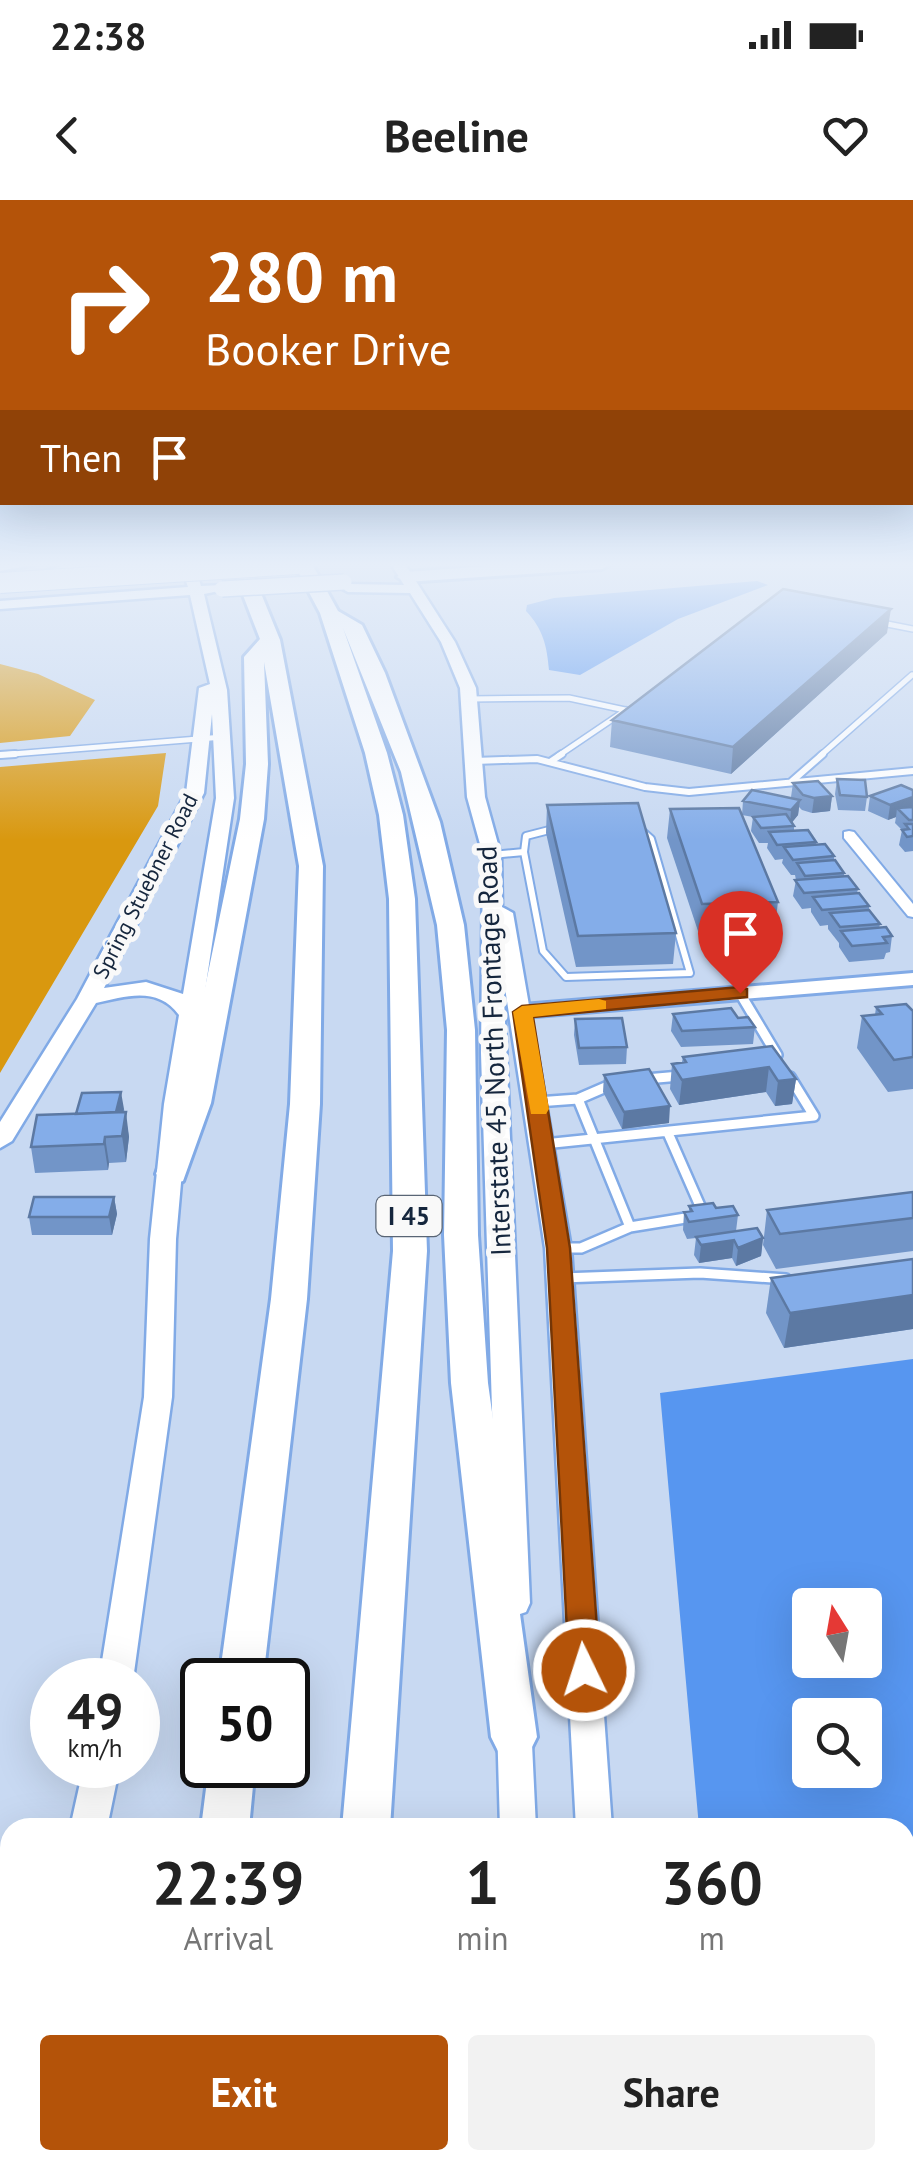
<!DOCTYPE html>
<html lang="en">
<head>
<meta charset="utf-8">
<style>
	:root { --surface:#fff; --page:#f2f2f2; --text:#222; --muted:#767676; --accent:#b45309 }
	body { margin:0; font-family:"PT Sans",sans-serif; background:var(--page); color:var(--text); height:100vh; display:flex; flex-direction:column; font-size:38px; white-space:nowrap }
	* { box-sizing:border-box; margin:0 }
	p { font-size:32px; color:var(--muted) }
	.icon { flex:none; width:55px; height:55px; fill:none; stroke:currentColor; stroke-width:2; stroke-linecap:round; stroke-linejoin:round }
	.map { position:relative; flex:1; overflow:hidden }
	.drawer { position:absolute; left:0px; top:1618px; width:915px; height:352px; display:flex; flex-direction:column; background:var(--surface); border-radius:30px 30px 0 0; box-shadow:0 10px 40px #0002 }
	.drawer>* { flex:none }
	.top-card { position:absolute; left:0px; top:0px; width:915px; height:305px; box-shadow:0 10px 40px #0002; background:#b45309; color:#fff; overflow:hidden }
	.needle { width:65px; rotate:349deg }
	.controls { position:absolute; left:792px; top:1388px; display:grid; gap:20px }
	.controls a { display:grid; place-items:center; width:90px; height:90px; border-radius:10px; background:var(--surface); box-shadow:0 10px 40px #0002; font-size:50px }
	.speed { position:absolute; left:30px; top:1458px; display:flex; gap:20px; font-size:50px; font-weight:700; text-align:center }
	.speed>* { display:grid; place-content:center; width:130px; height:130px; border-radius:50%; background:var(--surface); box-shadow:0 10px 40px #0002; line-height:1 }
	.speed small { font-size:25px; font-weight:400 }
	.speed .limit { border:5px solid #111; border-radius:15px; background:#fff; color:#111 }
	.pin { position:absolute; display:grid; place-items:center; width:85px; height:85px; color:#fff; margin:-102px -42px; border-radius:50% 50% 50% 0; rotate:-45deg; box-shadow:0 0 10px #0007 }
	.pin .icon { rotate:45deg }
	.me { position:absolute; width:110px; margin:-55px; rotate:356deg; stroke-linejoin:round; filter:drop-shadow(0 0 8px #0008) }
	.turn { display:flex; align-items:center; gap:35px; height:210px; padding:0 40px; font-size:45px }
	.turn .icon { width:130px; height:130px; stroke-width:2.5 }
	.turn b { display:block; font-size:70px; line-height:85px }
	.then { display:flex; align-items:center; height:95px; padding:0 40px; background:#0003; gap:20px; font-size:38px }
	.eta { display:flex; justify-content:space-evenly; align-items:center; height:170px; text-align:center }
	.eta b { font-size:60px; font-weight:700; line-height:70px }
	.action { display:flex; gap:20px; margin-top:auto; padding:20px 40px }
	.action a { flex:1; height:115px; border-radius:10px; background:var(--accent); color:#fff; font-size:40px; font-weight:700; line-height:115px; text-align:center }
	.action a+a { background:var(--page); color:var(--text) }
	.status { display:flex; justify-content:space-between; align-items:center; height:70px; padding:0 50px; background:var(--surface); direction:ltr }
	.status svg { height:28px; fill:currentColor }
	header { display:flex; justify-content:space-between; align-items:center; height:130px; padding:0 40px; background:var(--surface); font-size:45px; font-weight:700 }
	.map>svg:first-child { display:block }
	.forest { fill:#d9980f }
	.water { fill:#5796f0; fill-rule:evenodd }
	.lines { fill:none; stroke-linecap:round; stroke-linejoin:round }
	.service-far3-casing { stroke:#81aae6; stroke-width:8 }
	.service-far2-casing { stroke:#81aae6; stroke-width:10 }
	.service-far1-casing { stroke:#81aae6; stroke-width:14 }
	.service-casing { stroke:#81aae6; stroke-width:19 }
	.minor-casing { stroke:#81aae6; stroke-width:4 }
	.tertiary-casing { stroke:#81aae6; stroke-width:6 }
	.secondary-casing { stroke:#81aae6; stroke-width:5 }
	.motorway-casing { stroke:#81aae6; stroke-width:6 }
	.service-far3 { stroke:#fff; stroke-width:5 }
	.service-far2 { stroke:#fff; stroke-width:6 }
	.service-far1 { stroke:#fff; stroke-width:9 }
	.service { stroke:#fff; stroke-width:14 }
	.minor { fill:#fff; fill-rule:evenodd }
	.tertiary { fill:#fff; fill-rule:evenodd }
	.secondary { fill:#fff; fill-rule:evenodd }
	.motorway { fill:#fff; fill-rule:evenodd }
	.secondary-bridge-casing { stroke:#81aae6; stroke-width:18; stroke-linecap:butt }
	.motorway-bridge-casing { stroke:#81aae6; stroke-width:22; stroke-linecap:butt }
	.secondary-bridge { stroke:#fff; stroke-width:15 }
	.motorway-bridge { stroke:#fff; stroke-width:20 }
	.wall { fill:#7295c8 }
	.shaded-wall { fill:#5c79a3 }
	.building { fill:#84ade9; stroke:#5c79a3; stroke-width:2.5 }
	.route { fill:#b45309; stroke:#753606; stroke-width:2.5 }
	.slow { fill:#f59e0b }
	.labels { text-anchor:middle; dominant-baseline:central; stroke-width:10; stroke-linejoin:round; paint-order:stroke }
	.far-street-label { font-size:22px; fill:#15263d; stroke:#f9f9f9 }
	.shield { fill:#f9f9f9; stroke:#596575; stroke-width:2.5 }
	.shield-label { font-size:25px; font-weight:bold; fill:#15263d }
	.street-label { font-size:28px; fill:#15263d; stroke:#f9f9f9 }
</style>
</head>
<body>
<div class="status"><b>22:38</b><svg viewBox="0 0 49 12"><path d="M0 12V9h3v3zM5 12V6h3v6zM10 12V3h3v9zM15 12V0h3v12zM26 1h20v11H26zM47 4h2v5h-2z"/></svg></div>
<header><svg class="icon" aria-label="back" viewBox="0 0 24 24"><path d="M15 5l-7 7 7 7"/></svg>Beeline<svg class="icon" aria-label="heart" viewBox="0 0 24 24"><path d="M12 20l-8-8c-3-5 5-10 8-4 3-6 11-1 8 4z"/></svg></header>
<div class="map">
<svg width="913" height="1969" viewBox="0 0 913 1969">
	<rect width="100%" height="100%" fill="#c8d9f2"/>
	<!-- forest -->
	<path class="forest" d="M0,464L38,474L95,500L70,536L0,543Z
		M166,553L158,606L0,873V567Z"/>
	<!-- water -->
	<path class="water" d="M757,381L768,385L678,419L580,475L549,470C547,446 543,429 526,411L527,405L554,398Z
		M913,1159V1723L905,1724V1628L699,1627L660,1193ZM810,1405H865V1460H810ZM810,1515H865V1570H810Z"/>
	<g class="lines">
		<defs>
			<path id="service-far3" d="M877,422L913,429
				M469,499L569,498L625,510
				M0,555L223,537
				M558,556L626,510
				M820,556L912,475"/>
			<path id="service-far2" d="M0,555L15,554
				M474,561L537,559L645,587L689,592L913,571
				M550,562L562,554
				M791,582L823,554
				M524,652L543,751L566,777L690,773L651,639L642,631
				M492,655L524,652L526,636L557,628
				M740,793L743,797"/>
			<path id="service-far1" d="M741,795L777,855
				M646,879L680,876
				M578,899L630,1027L704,1015L668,933
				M537,902L578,899L615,883
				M544,944L814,916L790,877
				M561,1048H581L630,1027
				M562,1078L700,1073L786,1079"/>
			<path id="service" d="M775,1960L776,1969"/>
			<path id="minor" d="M849,631L854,632L913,704V717L908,716L844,638V632Z"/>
			<path id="tertiary" d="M913,773V785L523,817L513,811L523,805Z"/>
			<path id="secondary" d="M180,364H194L201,386L222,385L229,389L204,394L227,490L234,598L188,904L176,1039L172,1197L133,1480H99L144,1197L150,1039L164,904L179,815C158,786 126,796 96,803L12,941L0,948V922L77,799L186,593L199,488L210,484L190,395L0,409V401L188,387ZM212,514L216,598L183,794L146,782L104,788L204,593Z
				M391,364H405L455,442L476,488L485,597L501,655L502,707L513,713L571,1048L612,1628H576L545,1048L503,775L530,1403L526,1412L514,1416L502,1412L498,1403L481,853L483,655L467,597L460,488L441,442L410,393L348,392L341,388L348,384L404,385Z
				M514,1508L526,1513L531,1523L536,1628H500L497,1523L502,1513Z
				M84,1565H120L107,1628H70Z
				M10,1942V1960H40L38,1969H0V1951Z
				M496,1960H540L539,1969H495Z
				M593,1960H637V1969H593Z"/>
			<path id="motorway" d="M0,364H36L0,371Z
				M68,364H99L34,383L25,378Z
				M231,364H249L280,440L323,666L320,904L307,1099L263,1480H219L271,1099L290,904L299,666L264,462L268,564L264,619L211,903L183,981L172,984L156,974L181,903L240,619L246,564L244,457L260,439Z
				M294,364H312L338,411L362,425L385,473L440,622L464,725L475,830L478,1035L488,1183L537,1537L530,1551L514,1556L498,1551L491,1537L451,1183L444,1035L447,830L437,725L401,572L343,428L387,553L403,615L415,699L427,1051L390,1628H342L393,1051L389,699L379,615L365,553L320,413Z
				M518,364H611L602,369L406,382L397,377L406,372Z
				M209,1565H255L249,1628H201Z
				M150,1960H206L204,1969H148Z
				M322,1960H378V1969H322Z"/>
		</defs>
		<!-- service-far3 casing -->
		<use href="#service-far3" class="service-far3-casing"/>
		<!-- service-far2 casing -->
		<use href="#service-far2" class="service-far2-casing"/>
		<!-- service-far1 casing -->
		<use href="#service-far1" class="service-far1-casing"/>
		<!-- service casing -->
		<use href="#service" class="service-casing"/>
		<!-- minor casing -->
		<use href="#minor" class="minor-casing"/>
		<!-- tertiary casing -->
		<use href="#tertiary" class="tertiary-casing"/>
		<!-- secondary casing -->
		<use href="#secondary" class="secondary-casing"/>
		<!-- motorway casing -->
		<use href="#motorway" class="motorway-casing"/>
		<!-- service-far3 -->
		<use href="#service-far3" class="service-far3"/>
		<!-- service-far2 -->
		<use href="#service-far2" class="service-far2"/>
		<!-- service-far1 -->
		<use href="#service-far1" class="service-far1"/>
		<!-- service -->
		<use href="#service" class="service"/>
		<!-- minor -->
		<use href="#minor" class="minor"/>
		<!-- tertiary -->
		<use href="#tertiary" class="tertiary"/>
		<!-- secondary -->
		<use href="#secondary" class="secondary"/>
		<!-- motorway -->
		<use href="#motorway" class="motorway"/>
		<defs>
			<path id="secondary-bridge" d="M222,389L344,382"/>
			<path id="motorway-bridge" d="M0,383L297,364"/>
		</defs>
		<!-- secondary-bridge casing -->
		<use href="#secondary-bridge" class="secondary-bridge-casing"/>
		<!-- motorway-bridge casing -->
		<use href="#motorway-bridge" class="motorway-bridge-casing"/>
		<!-- secondary-bridge -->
		<use href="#secondary-bridge" class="secondary-bridge"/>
		<!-- motorway-bridge -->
		<use href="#motorway-bridge" class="motorway-bridge"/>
	</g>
	<!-- wall -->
	<path class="wall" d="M887,433L731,574L610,547L612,520Z
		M837,579L867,597L865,611L838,610L835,594Z
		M793,583L832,596L830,611L812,613L802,610L799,607L798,615L792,622L794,626V631L816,642V645L834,656V660L844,673V676L858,689L857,693L869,706V710L880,724L879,728L892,736L890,752L886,753L884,759L849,762L839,747V743L828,729V725L820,726L811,712V708L802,709L793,696L796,680L795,675H791L782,663L783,659L775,660L767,648L768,643H759L751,631L753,617L742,615L743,601L791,597Z
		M913,590V651L905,652L899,645L902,630L895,623L896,617L888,620L868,611L870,596Z
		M547,605L676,733L673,764L576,767L546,633Z
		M670,609L778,702L774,733L699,734L667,638Z
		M876,807L913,811V889L888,892L857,848L862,816L875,815Z
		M673,814L738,818L755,827L753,844L681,847L671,831Z
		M575,819L627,847L626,864L579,865L574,835Z
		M772,846L796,879L792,904L775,906L766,892L679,905L670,889L672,864L682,862L683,857Z
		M604,875L669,923L622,929L603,892Z
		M124,909L129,937L126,962L109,963L108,970L35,973L31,947Z
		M913,992V1051L776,1069L763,1045L767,1010Z
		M114,997L117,1014L112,1035H32L29,1017Z
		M689,1006L716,1008L738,1015L736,1031L763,1038L761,1056L736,1066L732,1058L699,1063L694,1055L696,1038L687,1039L683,1030L684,1012H689Z
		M913,1059V1129L784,1148L766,1113L771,1078Z"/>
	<!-- shaded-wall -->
	<path class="shaded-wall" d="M891,409L887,433L731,574L733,547Z
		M832,596L830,611L812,613L814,598Z
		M913,597V610L897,608L896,617L888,620L890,605Z
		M800,600L798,615L790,625L791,610Z
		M769,867L766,892L679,905L682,880Z
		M796,879L792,904L775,906L778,881Z
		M121,892L124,909L117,935L115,918Z
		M670,906L669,923L622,929L624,912Z
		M126,912L129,937L126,962L122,936Z
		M105,937L109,963L108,970L104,944Z
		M114,997L117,1014L112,1035L109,1017Z
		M763,1038L761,1056L736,1066L738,1048Z
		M734,1040L732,1058L699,1063L701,1045Z
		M913,1095V1129L784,1148L790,1113Z"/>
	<!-- building -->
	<path class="building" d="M783,389L891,409L733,547L612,520Z
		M837,579L865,580L867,597L840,595Z
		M818,581L832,596L814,598L803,595L793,583Z
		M901,585L913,590V597L890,605L870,596Z
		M752,590L800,600L791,610L743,601Z
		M638,603L676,733L578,736L547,605Z
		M913,607V620H909L897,608Z
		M739,608L778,702L702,704L670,609Z
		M786,614L794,626L761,628L753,617Z
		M905,624H913V636L907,637L902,630L909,629Z
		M808,630L816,642L777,645L769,632Z
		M825,644L834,656L793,660L784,647Z
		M835,660L844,673L805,676L797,663Z
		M848,676L858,689L804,693L795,680Z
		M859,693L869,706L822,710L813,697Z
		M869,710L880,724L840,727L830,713Z
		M886,727L892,736L883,737L887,743L852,746L841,731Z
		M906,804L913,811V857L894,860L862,816L882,814L876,807Z
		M731,808L738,818L748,817L755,827L682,831L673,814Z
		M622,818L627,847L579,848L575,819Z
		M772,846L796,879L778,881L769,867L682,880L672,864L686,862L683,857Z
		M649,869L670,906L624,912L604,875Z
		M121,892L116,912L76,914L82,893Z
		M126,912L122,936L105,937L104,944L31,947L37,915Z
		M913,992V1018L780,1034L767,1010Z
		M34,997H114L109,1017H29Z
		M713,1003L716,1008L733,1006L738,1015L689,1022L684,1012L692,1011L689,1006Z
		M757,1028L763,1038L738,1048L734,1040L701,1045L696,1037Z
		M913,1059V1095L790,1113L771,1078Z"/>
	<!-- sky -->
	<linearGradient id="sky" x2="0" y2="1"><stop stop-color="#6ea8eb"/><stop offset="0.57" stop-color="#e6eef9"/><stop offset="1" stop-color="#e6eef9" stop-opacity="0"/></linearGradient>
	<rect width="913" height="640" fill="url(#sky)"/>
	<!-- route -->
	<path class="route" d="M740,787L747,789V797L533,817L570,1048L600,1470L595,1478L584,1482L574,1478L569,1470L547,1048L513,812L522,806Z"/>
	<!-- slow -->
	<path class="slow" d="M599,799L606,801V809L533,817L549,909L546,914H531L513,812L522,806Z"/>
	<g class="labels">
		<!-- far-street labels -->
		<g class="far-street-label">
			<text transform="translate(145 686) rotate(-63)">Spring Stuebner Road</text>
		</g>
		<!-- shield labels -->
		<rect class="shield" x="376.5" y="996" width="65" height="40" rx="8"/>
		<g class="shield-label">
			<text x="409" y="1016">I 45</text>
		</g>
		<!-- street labels -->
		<g class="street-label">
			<text transform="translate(493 851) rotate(-92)">Interstate 45 North Frontage Road</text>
		</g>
	</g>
</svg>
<div class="controls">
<a><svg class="needle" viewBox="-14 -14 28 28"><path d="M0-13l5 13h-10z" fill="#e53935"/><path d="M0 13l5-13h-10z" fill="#767676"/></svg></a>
<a><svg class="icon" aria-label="search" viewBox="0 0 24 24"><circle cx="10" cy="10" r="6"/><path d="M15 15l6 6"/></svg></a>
</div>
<div class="speed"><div>49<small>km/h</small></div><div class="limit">50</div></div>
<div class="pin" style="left:740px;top:793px;background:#d93025"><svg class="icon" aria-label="arrive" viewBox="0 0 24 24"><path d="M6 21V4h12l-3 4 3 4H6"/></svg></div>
<svg class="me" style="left:584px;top:1470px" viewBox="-20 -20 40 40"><circle r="17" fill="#b45309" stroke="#fff" stroke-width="3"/><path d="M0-11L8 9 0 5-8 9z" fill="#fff"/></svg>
<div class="top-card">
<div class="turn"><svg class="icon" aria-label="right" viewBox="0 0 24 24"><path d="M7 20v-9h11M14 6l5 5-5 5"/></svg><div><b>280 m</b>Booker Drive</div></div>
<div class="then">Then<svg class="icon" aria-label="arrive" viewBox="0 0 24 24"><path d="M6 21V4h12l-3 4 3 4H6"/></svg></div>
</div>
<section class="drawer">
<div class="eta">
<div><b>22:39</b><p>Arrival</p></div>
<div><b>1</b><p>min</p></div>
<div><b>360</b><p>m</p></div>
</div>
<div class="action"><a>Exit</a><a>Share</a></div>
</section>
</div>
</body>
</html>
